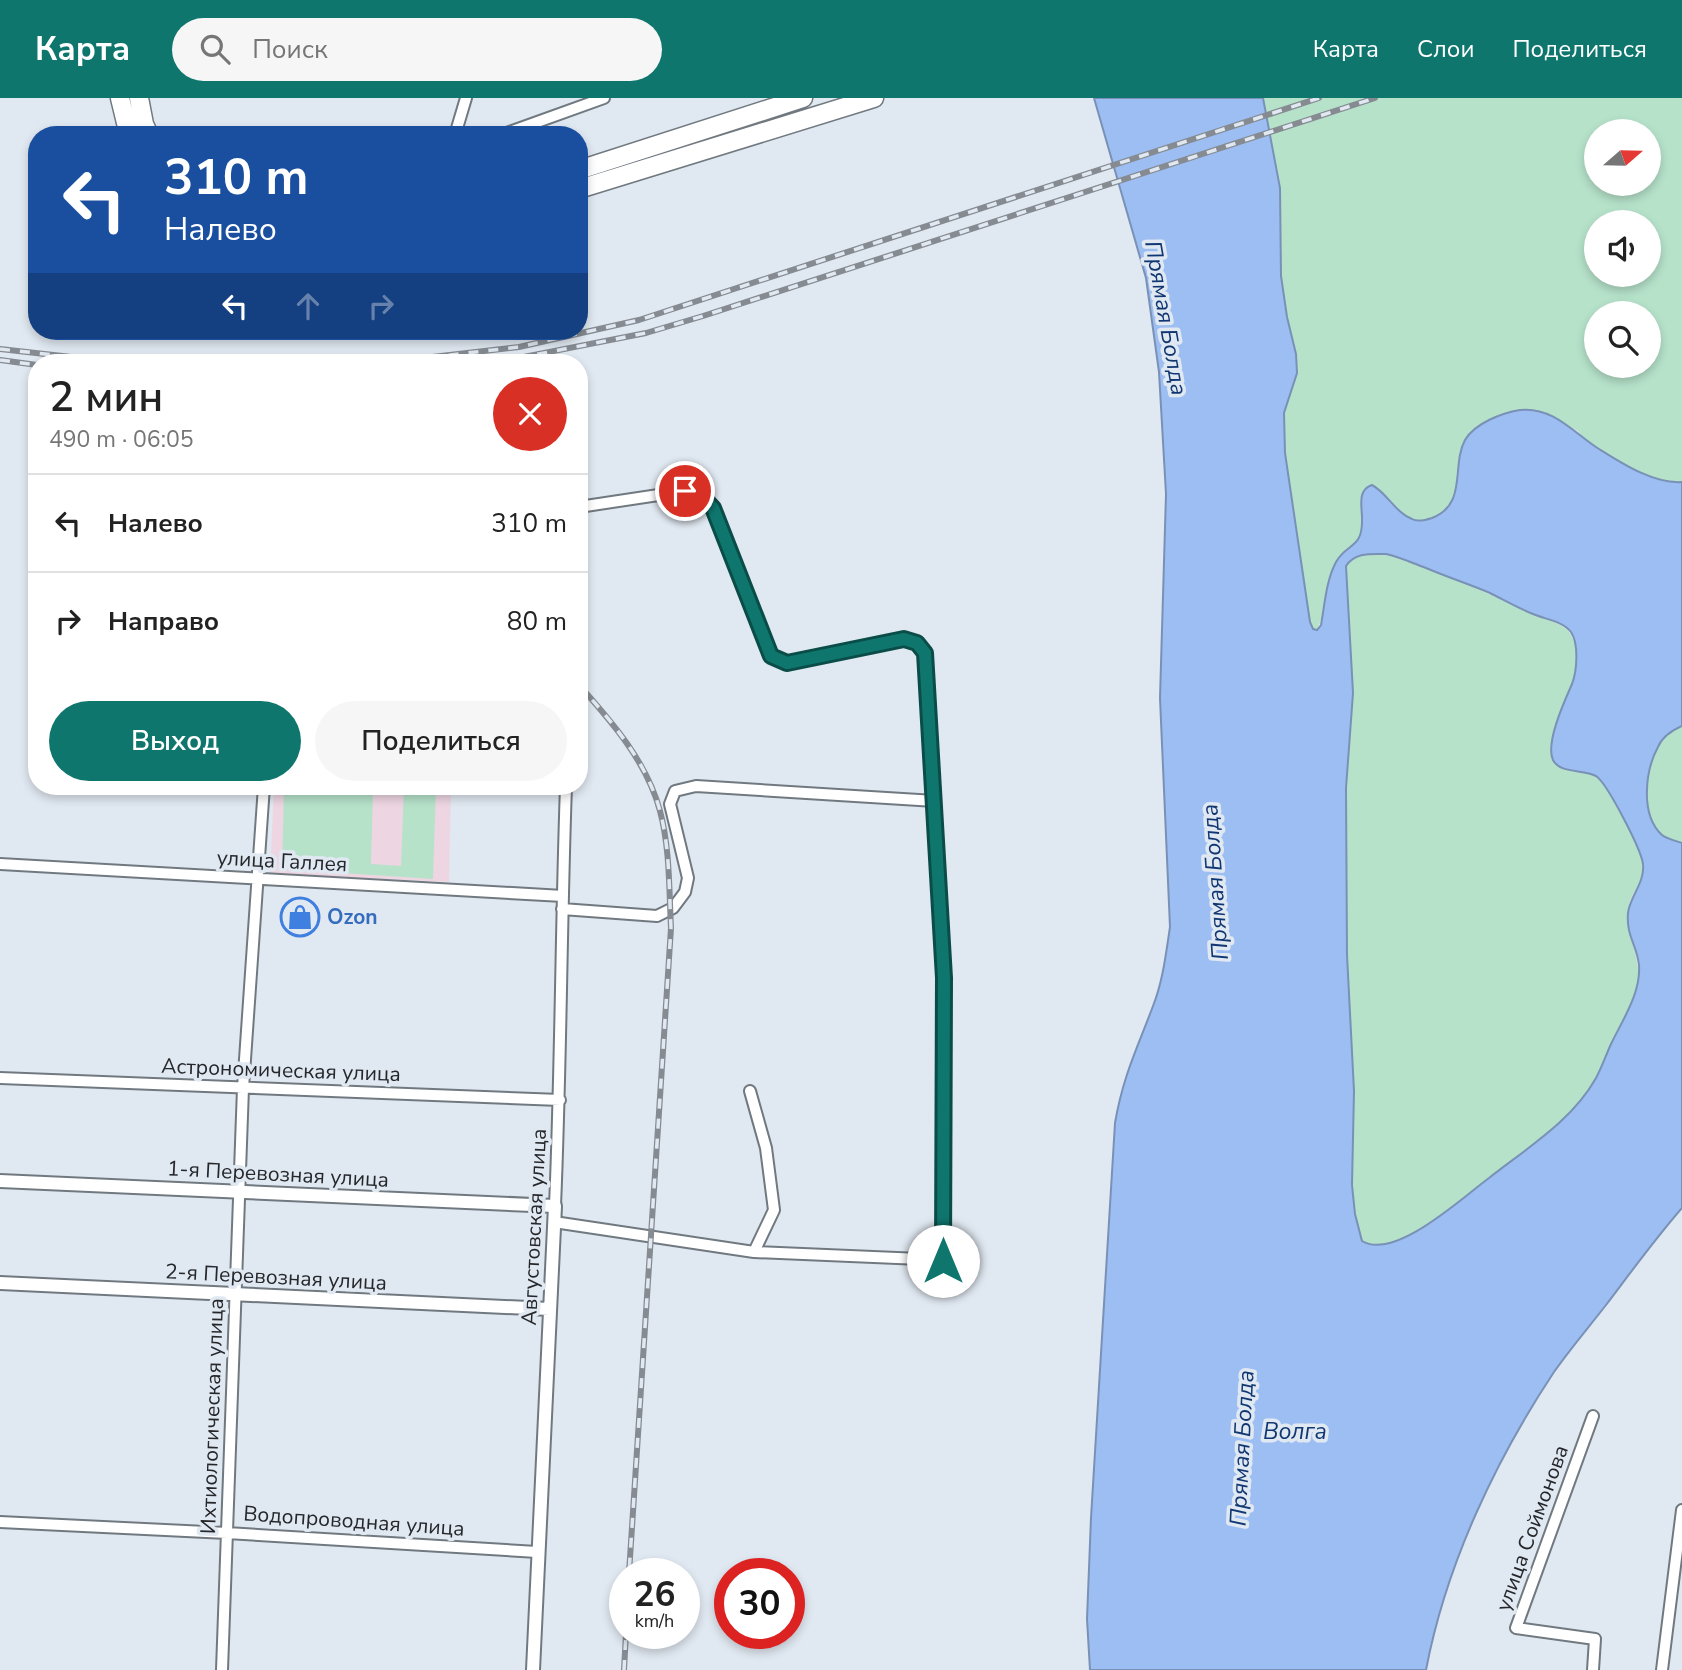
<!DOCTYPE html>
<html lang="ru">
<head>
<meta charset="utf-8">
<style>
	:root { --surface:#fff; --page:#f6f6f6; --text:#222; --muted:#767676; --line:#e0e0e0; --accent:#0f766e }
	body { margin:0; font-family:"Nunito Sans",sans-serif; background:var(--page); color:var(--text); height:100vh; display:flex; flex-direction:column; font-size:26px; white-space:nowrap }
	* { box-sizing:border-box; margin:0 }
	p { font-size:23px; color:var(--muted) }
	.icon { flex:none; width:38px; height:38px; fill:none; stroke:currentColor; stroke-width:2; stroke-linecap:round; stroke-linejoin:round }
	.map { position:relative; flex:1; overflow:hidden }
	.drawer { position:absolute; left:28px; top:256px; width:560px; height:441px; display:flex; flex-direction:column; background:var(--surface); border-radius:28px; box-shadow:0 4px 10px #0003 }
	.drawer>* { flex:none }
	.top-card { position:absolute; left:28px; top:28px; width:560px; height:214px; border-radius:28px; box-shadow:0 4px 10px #0003; background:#1a4fa0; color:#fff; overflow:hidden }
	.needle { width:46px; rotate:70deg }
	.tools { position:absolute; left:1584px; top:21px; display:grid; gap:14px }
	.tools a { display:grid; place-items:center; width:77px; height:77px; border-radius:50%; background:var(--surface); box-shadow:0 4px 10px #0003; font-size:35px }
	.speed { position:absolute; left:609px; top:1460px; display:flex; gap:14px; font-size:35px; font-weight:700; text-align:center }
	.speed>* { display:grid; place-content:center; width:91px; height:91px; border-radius:50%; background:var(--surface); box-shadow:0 4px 10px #0003; line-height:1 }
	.speed small { font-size:18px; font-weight:400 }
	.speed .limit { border:10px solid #d22; background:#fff; color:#111 }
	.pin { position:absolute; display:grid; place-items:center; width:60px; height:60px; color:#fff; margin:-30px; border:4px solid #fff; border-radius:50%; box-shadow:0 2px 7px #0007 }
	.me { position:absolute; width:77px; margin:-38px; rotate:0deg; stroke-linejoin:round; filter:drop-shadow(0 0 5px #0008) }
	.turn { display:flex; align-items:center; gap:24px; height:147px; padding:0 21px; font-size:32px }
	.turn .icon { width:91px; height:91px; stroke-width:2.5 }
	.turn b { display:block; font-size:49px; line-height:60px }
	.lanes { display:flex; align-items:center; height:66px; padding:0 21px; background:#0003; justify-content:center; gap:35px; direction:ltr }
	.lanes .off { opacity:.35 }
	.round { display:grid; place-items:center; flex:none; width:74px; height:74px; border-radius:37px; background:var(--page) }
	.head { display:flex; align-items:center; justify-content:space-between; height:119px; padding:0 21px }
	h1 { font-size:42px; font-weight:600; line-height:52px }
	.primary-button { display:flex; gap:14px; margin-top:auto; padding:14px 21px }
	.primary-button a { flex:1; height:80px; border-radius:42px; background:var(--accent); color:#fff; font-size:28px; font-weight:600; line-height:80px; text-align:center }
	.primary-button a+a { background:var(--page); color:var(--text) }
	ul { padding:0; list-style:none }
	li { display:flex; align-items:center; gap:21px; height:98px; padding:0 21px; border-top:2px solid var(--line) }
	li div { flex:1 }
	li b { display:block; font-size:26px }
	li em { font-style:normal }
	header { display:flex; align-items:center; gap:42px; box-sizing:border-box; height:98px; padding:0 35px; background:var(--accent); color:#fff }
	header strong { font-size:33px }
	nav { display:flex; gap:38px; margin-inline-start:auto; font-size:24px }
	.search { width:490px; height:63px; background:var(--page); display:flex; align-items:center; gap:18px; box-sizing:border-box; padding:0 24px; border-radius:38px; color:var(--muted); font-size:26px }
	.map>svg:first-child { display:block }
	.medical { fill:#edd6e2 }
	.green { fill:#b6e2ca; fill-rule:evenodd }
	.water { fill:#9dbef2; stroke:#7991b6; stroke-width:2; fill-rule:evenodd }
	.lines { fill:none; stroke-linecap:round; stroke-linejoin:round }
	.minor-casing { stroke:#717980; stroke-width:14 }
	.tertiary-casing { stroke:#717980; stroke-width:16 }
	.trunk-casing { stroke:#717980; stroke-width:21 }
	.minor { stroke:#fff; stroke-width:10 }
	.tertiary { stroke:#fff; stroke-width:12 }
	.trunk { stroke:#fff; stroke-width:18 }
	.rail-casing { stroke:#868b92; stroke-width:6 }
	.rail { stroke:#e0e8f1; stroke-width:3.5; stroke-dasharray:10; stroke-linecap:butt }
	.route-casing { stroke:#0a4d48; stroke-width:18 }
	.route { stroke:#0f766e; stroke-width:12 }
	.labels { text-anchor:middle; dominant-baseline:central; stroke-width:7; stroke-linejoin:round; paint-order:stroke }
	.street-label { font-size:21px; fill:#25272b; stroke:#e0e8f1 }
	.shop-label { font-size:21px; font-weight:bold; fill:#366cbe; stroke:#e0e8f1; text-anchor:start }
	.water-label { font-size:23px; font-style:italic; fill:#113773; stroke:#e0e8f1 }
</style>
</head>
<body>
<header>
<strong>Карта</strong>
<div class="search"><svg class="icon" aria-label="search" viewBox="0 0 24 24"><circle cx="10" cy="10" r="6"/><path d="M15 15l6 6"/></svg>Поиск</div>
<nav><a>Карта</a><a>Слои</a><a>Поделиться</a></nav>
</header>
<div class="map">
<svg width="1682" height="1572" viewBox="0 0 1682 1572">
	<rect width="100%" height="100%" fill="#e0e8f1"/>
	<!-- medical -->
	<path class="medical" d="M274,688H451L449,784L270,776Z"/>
	<!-- green -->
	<path class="green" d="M1263,0H1682V503L1578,333L1546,316L1522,312L1458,379L1455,396L1443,416L1427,422L1414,423L1402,415L1380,392L1361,406C1363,424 1365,441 1348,452L1317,532L1313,531L1310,525L1285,355L1284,315L1296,256L1287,219L1281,178L1280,91ZM1596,33H1648V86H1596ZM1596,124H1648V177H1596ZM1596,215H1648V268H1596Z
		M1386,456C1436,469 1483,494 1530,515C1541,520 1555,523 1565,530C1572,535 1575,545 1576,553C1578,586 1557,620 1551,652L1562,671C1574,672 1587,672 1597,679C1608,687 1643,754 1643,768C1643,785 1631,795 1629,807C1624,840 1645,861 1636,891C1630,911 1618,929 1610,949C1601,967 1595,984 1583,1000C1558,1033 1521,1055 1489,1079C1474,1091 1461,1106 1444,1117C1429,1127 1409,1138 1393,1144C1382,1149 1372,1149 1362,1143L1355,1116L1352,1087L1354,993L1347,857L1346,690L1353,595L1346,467C1355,454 1372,456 1386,456Z
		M1682,628V745C1676,743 1667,741 1662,737C1640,717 1645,673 1658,649C1662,639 1673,632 1682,628Z
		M284,688H373L371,766L401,768L404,688H436L433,781L282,771Z"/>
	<!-- water -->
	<path class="water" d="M1094,0H1263L1280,90L1281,178L1287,219L1296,256L1297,275L1284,315L1285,355L1310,524L1313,531L1317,532L1321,527C1325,505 1326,483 1336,464C1347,444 1363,452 1362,420C1362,408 1357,392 1372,387C1387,395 1395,414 1412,421C1417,424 1426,422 1432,420C1468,406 1451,368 1465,342C1475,325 1502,315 1520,312C1553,308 1575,336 1599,351C1623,366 1654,386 1682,384V628C1673,632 1662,639 1658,649C1645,673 1640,717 1662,737C1667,741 1676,743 1682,745V1110C1655,1141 1631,1174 1606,1207C1589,1229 1570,1251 1554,1274C1495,1363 1446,1467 1426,1572H1090L1087,1521L1091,1420L1115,1025C1123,978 1137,951 1153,908C1163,883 1166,855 1170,829L1160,600L1166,396L1159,274L1146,180ZM1386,456C1400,459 1412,465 1426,470C1447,479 1469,486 1490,495C1504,502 1518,510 1533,516C1544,521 1563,523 1571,534C1579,546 1577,573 1572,586C1565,602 1545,645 1553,662C1560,676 1583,671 1596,678C1607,685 1641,751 1643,766C1645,785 1630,798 1628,815C1626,838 1637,847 1639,867C1641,895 1623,921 1611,946C1606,957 1602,969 1596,980C1572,1023 1527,1050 1489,1080C1463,1099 1395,1163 1362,1143L1355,1116L1352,1087L1354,993L1347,857L1346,690L1353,595L1346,468C1355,454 1371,456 1386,456Z"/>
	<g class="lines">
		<defs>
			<path id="minor" d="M455,37L466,0
				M501,37L604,0
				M0,766L563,798
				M562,811L657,818L673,810L685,794L688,780L670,706L675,693L696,688L935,703
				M0,980L560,1002
				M750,993L766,1050L774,1112L754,1154
				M555,1108C561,968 561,828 566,688
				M554,1124L754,1154L944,1162V880L924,555L917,545L904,541L787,565L771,558L713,410L701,397L685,393L579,409
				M1593,1318L1516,1530L1595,1541L1593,1572
				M0,1424L227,1435L537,1454
				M222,1572L243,990L264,688
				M1662,1572L1682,1412"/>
			<path id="tertiary" d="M0,1083L555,1108L533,1572
				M0,1185L549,1211"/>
			<path id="trunk" d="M120,0L129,37
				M139,0L144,26L149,37
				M579,72L803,0
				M579,91L874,0"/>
		</defs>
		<!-- minor casing -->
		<use href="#minor" class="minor-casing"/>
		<!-- tertiary casing -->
		<use href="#tertiary" class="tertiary-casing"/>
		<!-- trunk casing -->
		<use href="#trunk" class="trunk-casing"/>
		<!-- minor -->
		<use href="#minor" class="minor"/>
		<!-- tertiary -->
		<use href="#tertiary" class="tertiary"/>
		<!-- trunk -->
		<use href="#trunk" class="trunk"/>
		<defs>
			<path id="rail" d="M0,251L89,261L147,264
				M0,262L37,267
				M389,264L519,249L639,222L1319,0
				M498,264L646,235L703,218L1375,0
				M579,587C612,624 647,664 660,713C670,750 669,792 671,830L629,1475
				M624,1572L626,1535"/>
		</defs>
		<!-- rail casing -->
		<use href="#rail" class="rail-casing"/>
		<!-- rail -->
		<use href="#rail" class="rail"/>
	</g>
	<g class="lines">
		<defs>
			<path id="route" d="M685,393L701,397L713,410L771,558L787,565L904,541L917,545L925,555L944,880L943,1163"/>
		</defs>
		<!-- route casing -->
		<use href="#route" class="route-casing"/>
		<!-- route -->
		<use href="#route" class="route"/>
	</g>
	<!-- icons -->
	<defs>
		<symbol id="shop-ring" viewBox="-11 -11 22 22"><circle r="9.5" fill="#e0e8f1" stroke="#3f7fe0" stroke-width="1.5"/><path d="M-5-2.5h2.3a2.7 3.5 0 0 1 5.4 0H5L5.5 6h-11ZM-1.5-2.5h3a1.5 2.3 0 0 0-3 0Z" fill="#3f7fe0"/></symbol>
	</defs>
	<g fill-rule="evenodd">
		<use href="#shop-ring" x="278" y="797" width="44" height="44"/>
	</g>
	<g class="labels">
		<!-- street labels -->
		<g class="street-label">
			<text transform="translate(282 763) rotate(3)">улица Галлея</text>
			<text transform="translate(281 972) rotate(2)">Астрономическая улица</text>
			<text transform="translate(278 1076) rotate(3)">1-я Перевозная улица</text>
			<text transform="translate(534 1129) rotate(-87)">Августовская улица</text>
			<text transform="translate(276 1179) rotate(3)">2-я Перевозная улица</text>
			<text transform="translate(212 1318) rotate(-88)">Ихтиологическая улица</text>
			<text transform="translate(354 1423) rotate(4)">Водопроводная улица</text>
			<text transform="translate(1532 1430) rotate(-70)">улица Соймонова</text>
		</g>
		<!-- shop labels -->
		<g class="shop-label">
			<text x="327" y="819">Ozon</text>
		</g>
		<!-- water labels -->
		<g class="water-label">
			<text transform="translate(1166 220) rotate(80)">Прямая Болда</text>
			<text transform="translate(1215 784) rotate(-94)">Прямая Болда</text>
			<text x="1295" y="1333">Волга</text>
			<text transform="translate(1242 1350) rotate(-87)">Прямая Болда</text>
		</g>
	</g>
</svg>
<div class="tools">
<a><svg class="needle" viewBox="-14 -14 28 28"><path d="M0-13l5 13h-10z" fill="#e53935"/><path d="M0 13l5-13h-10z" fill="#767676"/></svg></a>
<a><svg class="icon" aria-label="sound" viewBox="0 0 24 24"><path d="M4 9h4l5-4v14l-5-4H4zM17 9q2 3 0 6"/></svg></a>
<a><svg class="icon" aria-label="search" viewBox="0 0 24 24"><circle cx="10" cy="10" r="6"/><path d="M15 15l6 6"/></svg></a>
</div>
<div class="speed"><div>26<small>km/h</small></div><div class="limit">30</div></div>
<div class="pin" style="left:685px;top:393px;background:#d93025"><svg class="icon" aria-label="arrive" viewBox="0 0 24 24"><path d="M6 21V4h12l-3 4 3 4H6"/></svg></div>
<svg class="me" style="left:943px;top:1163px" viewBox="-20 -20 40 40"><circle r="19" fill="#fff"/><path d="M0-13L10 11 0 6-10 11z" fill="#0f766e"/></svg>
<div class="top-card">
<div class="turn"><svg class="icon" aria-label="left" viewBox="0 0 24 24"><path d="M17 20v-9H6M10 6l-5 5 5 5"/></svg><div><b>310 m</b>Налево</div></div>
<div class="lanes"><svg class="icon" aria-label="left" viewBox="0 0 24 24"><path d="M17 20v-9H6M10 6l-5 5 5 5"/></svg><svg class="icon off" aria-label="ahead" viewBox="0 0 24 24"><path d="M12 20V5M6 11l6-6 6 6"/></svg><svg class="icon off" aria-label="right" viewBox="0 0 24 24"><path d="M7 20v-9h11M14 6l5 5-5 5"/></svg></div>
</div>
<section class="drawer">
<div class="head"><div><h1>2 мин</h1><p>490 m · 06:05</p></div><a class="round" style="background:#d93025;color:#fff"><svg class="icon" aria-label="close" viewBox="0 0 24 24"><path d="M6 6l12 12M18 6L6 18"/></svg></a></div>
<ul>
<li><svg class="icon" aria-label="left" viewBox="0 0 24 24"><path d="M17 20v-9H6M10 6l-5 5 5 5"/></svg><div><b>Налево</b></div><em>310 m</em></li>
<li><svg class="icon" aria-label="right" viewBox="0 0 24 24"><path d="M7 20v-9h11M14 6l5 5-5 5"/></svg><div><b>Направо</b></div><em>80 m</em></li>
</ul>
<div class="primary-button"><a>Выход</a><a>Поделиться</a></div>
</section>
</div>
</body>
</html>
